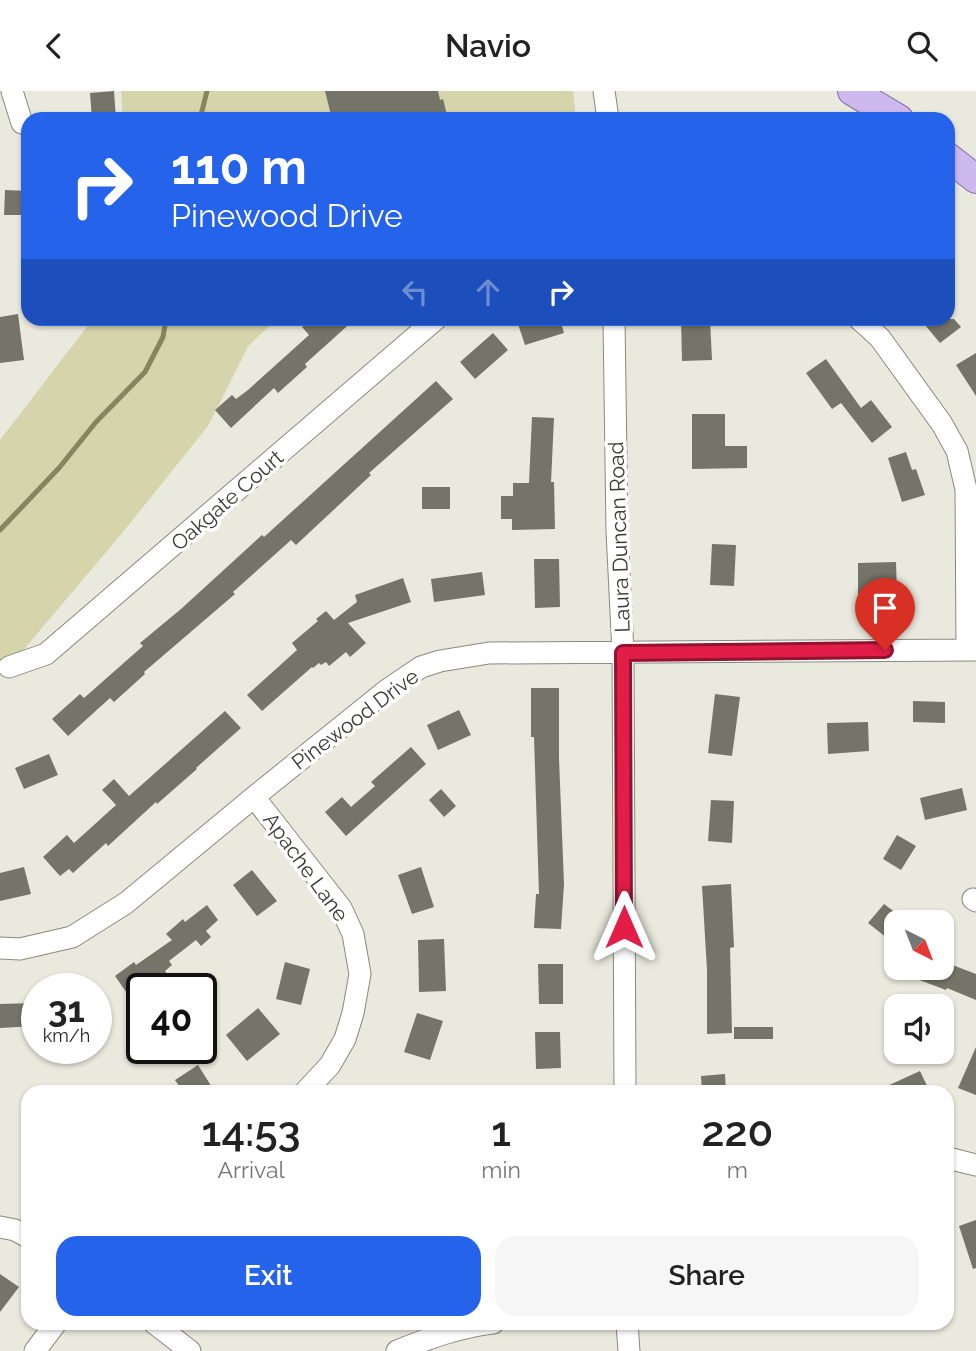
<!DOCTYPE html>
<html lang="en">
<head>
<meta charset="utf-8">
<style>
	:root { --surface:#fff; --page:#f6f6f6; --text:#222; --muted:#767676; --accent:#2563eb }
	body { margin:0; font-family:Raleway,sans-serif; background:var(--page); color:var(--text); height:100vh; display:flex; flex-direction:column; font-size:26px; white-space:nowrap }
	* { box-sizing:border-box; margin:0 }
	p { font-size:23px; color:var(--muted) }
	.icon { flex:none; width:38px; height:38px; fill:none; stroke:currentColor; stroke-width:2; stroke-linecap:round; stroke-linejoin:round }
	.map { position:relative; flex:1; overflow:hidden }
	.drawer { position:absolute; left:21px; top:994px; width:933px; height:245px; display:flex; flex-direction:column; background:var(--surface); border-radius:21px; box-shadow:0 2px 5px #0004 }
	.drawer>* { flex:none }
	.hud { position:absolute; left:21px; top:21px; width:934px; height:214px; border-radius:21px; box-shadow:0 2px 5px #0004; background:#2563eb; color:#fff; overflow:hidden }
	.needle { width:46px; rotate:138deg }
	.controls { position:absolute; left:884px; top:819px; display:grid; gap:14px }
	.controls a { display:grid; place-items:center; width:70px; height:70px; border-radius:14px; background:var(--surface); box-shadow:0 2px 5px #0004; font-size:35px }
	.speed { position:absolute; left:21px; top:882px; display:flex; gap:14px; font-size:35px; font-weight:700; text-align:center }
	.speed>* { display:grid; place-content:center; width:91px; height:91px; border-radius:50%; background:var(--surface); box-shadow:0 2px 5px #0004; line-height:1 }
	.speed small { font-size:18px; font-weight:400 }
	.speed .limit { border:4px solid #111; border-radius:10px; background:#fff; color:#111 }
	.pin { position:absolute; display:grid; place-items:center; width:60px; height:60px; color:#fff; margin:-72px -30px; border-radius:50% 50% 50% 0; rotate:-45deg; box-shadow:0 0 7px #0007 }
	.pin .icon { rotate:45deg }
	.me { position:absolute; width:77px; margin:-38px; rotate:0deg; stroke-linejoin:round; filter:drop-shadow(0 0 5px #0008) }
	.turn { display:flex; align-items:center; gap:24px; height:147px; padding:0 35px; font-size:32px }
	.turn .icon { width:91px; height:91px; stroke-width:2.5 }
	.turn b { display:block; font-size:49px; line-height:60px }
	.lanes { display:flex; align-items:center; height:66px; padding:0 35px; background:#0003; justify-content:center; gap:35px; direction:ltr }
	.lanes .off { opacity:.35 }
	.eta { display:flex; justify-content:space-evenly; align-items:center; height:119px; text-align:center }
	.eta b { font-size:42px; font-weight:600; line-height:49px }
	.primary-button { display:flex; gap:14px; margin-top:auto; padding:14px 35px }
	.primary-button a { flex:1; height:80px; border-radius:21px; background:var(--accent); color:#fff; font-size:28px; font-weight:600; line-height:80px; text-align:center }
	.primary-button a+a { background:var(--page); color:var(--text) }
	header { display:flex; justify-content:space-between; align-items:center; height:91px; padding:0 35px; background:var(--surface); font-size:32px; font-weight:600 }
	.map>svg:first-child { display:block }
	.green { fill:#d5d4ab }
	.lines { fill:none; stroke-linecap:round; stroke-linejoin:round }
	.stream { stroke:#86855d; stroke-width:5 }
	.building { fill:#747469 }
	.minor-casing { stroke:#89897e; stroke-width:23 }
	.major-casing { stroke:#856ea7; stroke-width:30 }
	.minor { stroke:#fff; stroke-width:21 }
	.major { stroke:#ceb9ef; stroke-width:28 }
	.route-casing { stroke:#92132f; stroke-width:18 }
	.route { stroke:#e11d48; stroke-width:12 }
	.labels { text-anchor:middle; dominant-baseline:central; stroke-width:7; stroke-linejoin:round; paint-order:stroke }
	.street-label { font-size:21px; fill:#3a3a35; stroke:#fff }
</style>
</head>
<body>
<header><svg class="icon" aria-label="back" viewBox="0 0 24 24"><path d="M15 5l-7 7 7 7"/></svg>Navio<svg class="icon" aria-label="search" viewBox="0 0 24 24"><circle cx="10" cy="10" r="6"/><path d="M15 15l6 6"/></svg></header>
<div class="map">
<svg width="976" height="1260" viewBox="0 0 976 1260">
	<rect width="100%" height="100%" fill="#e9e9dd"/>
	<!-- green -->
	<path class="green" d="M121,0H573L576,28H123Z
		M93,228H277L249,254L208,335L123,441L9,576L0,581V349Z"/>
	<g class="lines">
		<!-- stream -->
		<path class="stream" d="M200,28L207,0
			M0,439L59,377L96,331L145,281L163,246L166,228"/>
	</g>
	<!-- building -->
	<path class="building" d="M114,0L116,28H92L90,2Z
		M325,0H438L440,9L443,8L448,28H332Z
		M5,99L28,100V124H4Z
		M18,223L24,269L0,272V226Z
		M312,228H355L305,273L307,276L278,302L274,297L231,337L215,319L232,304L236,308L248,299L309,244L302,236Z
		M535,228H560L564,242L525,254L518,233Z
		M681,228H710L712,269L682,270Z
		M920,228H954L961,236L940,252Z
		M493,242L508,259L475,288L460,271Z
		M976,262V305L956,274Z
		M826,268L861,317L871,309L892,336L872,352L841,312L832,318L806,282Z
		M436,290L453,308L369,382L371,384L296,454L291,449L233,501L235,503L144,581L145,583L114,611L110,607L68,645L52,628L80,603L84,607L143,555L140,552L181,518L262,444L264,446Z
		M692,323H725V355H747V377L692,378Z
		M532,326L554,327L551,391H554L555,438L512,439V428H501V405H513V392H529Z
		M906,361L912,379L916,378L925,404L902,411L888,367Z
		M422,396H450V418H422Z
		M712,453L736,454L734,495L710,494Z
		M534,468H559L560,516L535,517Z
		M896,471L897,502L858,503V472Z
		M482,481L485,504L434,511L431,488Z
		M403,487L411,511L348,532L366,552L350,566L346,561L329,575L326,571L321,574L319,572L313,577L312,576L262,620L247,604L297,559L292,552L318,530L316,528L326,520L334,529L357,511L355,504Z
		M531,597H559V667L564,793L561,838L534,837L536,803H539L534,646H531Z
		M715,603L740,606L732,665L708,662Z
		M913,610L945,611V632L913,631Z
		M459,619L471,644L438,659L427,634Z
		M225,620L241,637L196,677L197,678L157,713L156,711L108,755L106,752L73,782L69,778L60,785L43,766L67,744L74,752L116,714L102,699L114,688L129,705Z
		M868,631L869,660L828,663L827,632Z
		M411,656L426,673L346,745L325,721L342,706L351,716L375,695L371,691Z
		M49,663L58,684L24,698L15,677Z
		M962,697L967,719L925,729L920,707Z
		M441,698L456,715L444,726L429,709Z
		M711,709L734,710L732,752L708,750Z
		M897,744L916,755L901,779L883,768Z
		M24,776L31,803L0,810V782Z
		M421,776L434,816L412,823L398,784Z
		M252,779L277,810L257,825L233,794Z
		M731,793L734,856L730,857L732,942L707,943V879L702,795Z
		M884,813L896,822V854L868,832Z
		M207,814L218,829L206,840L211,846L201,855L196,849L169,870L172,874L165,880L170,888L157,898H152L147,892L129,905L115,885L134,871L136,874L172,849L166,843L183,828L185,831Z
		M444,848L446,900L419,901L418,849Z
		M942,870L976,883V909L947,897L946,899L914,887L918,877H942Z
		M285,871L310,878L301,914L276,908Z
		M538,873H563V913H539Z
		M35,912L36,935L0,937V913Z
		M258,917L280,943L247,970L226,944Z
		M417,922L443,930L430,969L404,961Z
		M734,936H773V948H734Z
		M535,941H560L561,977L536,978Z
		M976,956V1004L958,997Z
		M198,974L215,1001H183L175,989Z
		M920,980L930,1001H874Z
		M725,983L726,1001H702L701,985Z
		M976,1129V1177L973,1178L959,1135Z
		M0,1183L19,1196L0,1221Z"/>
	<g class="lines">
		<defs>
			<path id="minor" d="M12,0L22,32
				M604,0L608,28
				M614,228L617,440L623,562L625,1001
				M859,228L880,247L942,333L957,360L966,398L967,559
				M9,576L46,563L436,228
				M254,706L341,817L353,843L360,883L353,922L345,948L330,974L305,1001
				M973,808L976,810
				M0,857L20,858L72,846L126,812L254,706L387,599L421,576L440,570L489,562L976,559
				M952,1068L976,1074
				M0,1136L15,1139L28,1146
				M154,1232L190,1260
				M627,1232L629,1260
				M35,1260L56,1232
				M397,1260C429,1247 459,1236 493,1232"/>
			<path id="major" d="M852,0L899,28
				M948,66L976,88"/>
		</defs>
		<!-- minor casing -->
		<use href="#minor" class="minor-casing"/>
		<!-- major casing -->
		<use href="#major" class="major-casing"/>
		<!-- minor -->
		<use href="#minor" class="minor"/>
		<!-- major -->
		<use href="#major" class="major"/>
	</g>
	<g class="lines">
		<defs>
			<path id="route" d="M624,836L623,562L885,559"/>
		</defs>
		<!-- route casing -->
		<use href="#route" class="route-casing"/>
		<!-- route -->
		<use href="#route" class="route"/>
	</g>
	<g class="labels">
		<!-- street labels -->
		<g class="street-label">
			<text transform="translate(227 409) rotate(-41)">Oakgate Court</text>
			<text transform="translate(619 446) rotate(-92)">Laura Duncan Road</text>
			<text transform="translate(355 628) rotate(-37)">Pinewood Drive</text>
			<text transform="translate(306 776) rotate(54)">Apache Lane</text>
		</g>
	</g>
</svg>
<div class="controls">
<a><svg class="needle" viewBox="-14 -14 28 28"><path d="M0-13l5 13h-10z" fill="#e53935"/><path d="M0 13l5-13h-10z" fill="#767676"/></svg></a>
<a><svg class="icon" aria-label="sound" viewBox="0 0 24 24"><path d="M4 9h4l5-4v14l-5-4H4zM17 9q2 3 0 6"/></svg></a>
</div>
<div class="speed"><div>31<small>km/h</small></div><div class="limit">40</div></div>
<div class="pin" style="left:885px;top:559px;background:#d93025"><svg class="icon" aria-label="arrive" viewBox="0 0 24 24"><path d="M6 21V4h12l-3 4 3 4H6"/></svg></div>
<svg class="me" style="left:624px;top:836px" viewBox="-20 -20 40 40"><path d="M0-17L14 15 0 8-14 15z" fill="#e11d48" stroke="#fff" stroke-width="4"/></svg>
<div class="hud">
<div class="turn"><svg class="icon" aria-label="right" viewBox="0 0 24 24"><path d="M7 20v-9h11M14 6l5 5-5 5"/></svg><div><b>110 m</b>Pinewood Drive</div></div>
<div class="lanes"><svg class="icon off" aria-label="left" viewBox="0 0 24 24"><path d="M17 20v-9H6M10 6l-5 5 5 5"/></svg><svg class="icon off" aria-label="ahead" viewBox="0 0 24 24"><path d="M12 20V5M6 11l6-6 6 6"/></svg><svg class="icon" aria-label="right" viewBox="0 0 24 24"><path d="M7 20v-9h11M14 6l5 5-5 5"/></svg></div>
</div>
<section class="drawer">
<div class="eta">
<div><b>14:53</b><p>Arrival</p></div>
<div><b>1</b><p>min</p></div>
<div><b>220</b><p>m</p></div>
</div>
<div class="primary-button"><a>Exit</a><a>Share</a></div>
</section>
</div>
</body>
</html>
